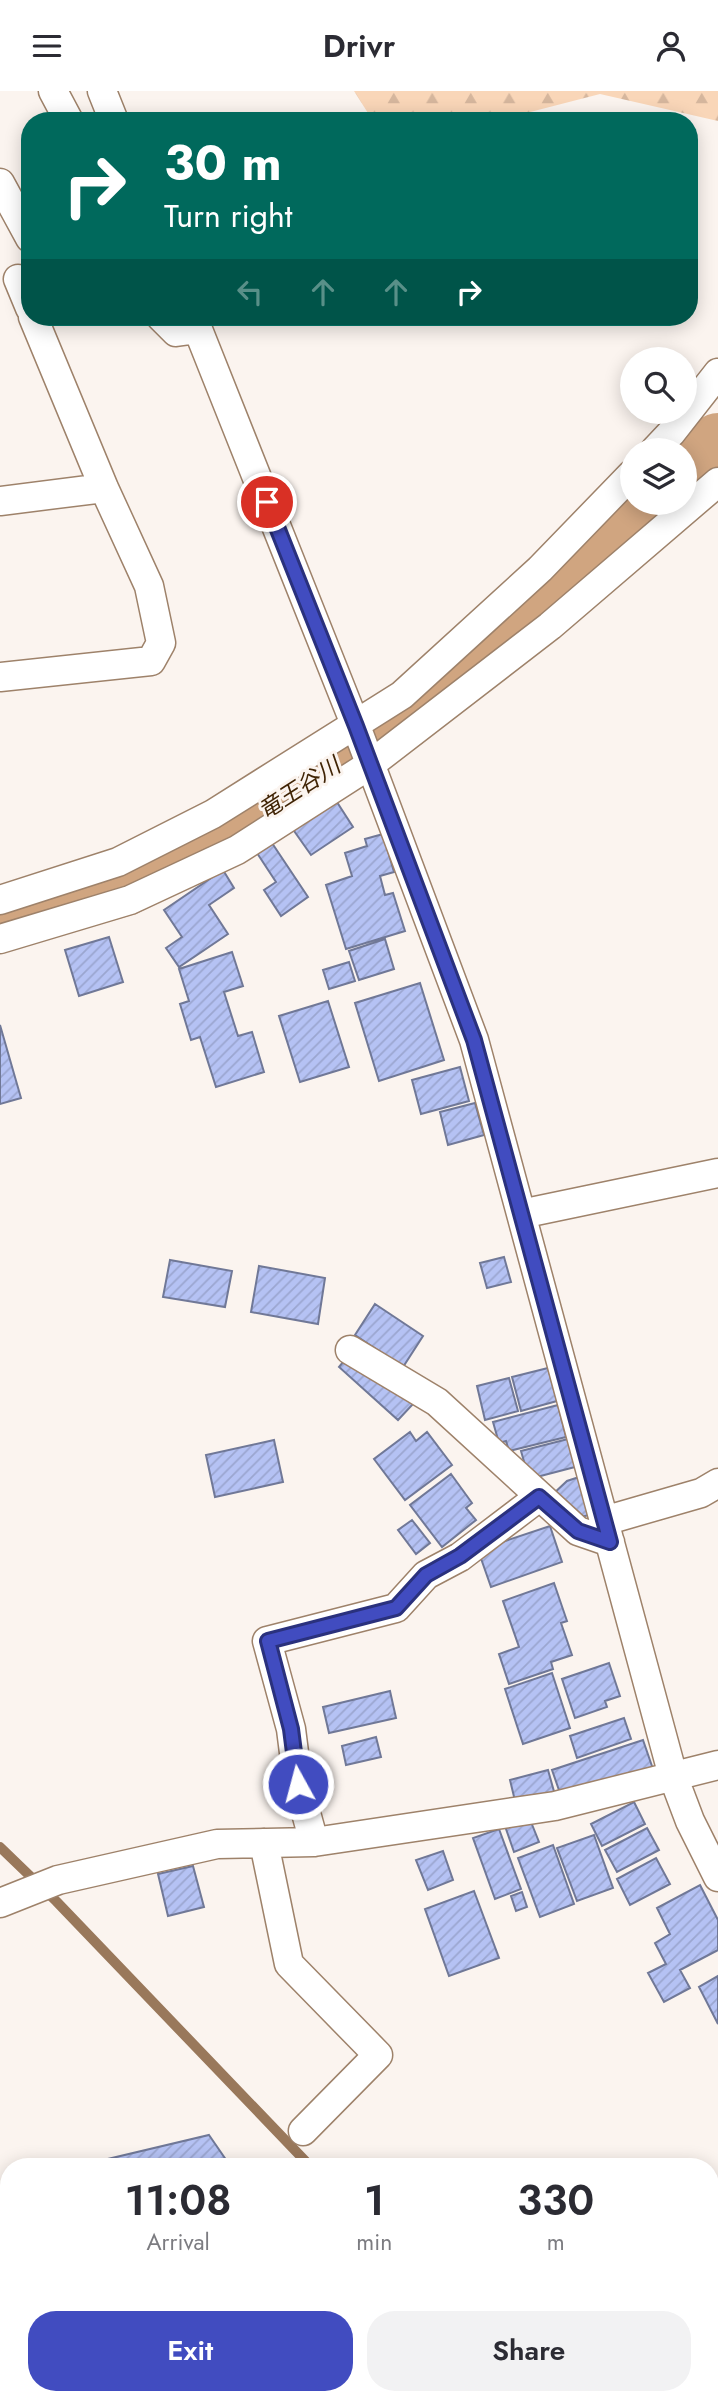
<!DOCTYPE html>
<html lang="en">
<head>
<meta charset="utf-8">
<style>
	:root { --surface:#fff; --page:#f2f2f3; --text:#2b2b33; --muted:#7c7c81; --accent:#414cc0 }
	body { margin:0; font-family:Jost,"Noto Sans JP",sans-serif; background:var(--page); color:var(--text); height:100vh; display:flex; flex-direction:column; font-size:26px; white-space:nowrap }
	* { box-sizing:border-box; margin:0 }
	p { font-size:23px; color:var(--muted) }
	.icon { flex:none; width:38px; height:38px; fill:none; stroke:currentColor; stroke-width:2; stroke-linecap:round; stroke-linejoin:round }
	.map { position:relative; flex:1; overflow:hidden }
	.sheet { position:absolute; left:0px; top:2067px; width:719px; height:247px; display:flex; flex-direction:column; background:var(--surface); border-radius:28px 28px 0 0; box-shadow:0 4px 18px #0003 }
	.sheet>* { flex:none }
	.hud { position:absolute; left:21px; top:21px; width:677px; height:214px; border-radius:28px; box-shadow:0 4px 18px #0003; background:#00695c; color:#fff; overflow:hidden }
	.fabs { position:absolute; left:620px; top:256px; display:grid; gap:14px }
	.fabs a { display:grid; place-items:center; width:77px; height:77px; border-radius:50%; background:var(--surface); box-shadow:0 4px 18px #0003; font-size:35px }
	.pin { position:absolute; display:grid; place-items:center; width:60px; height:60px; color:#fff; margin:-30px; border:4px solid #fff; border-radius:50%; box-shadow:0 2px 7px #0007 }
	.me { position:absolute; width:77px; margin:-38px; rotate:353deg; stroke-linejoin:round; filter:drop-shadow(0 0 5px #0008) }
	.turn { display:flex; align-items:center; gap:24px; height:147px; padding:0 28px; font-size:32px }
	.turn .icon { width:91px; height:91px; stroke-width:2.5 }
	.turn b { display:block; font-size:49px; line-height:60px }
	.lanes { display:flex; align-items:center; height:66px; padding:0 28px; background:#0003; justify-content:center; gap:35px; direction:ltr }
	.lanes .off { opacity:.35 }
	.eta { display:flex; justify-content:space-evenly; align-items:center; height:119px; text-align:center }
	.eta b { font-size:42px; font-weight:600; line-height:49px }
	.action { display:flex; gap:14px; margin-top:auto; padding:14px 28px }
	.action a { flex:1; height:80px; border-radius:28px; background:var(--accent); color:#fff; font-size:28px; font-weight:600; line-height:80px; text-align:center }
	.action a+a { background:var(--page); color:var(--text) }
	header { display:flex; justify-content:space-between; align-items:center; height:91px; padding:0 28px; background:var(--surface); font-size:32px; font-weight:600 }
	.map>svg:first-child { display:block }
	.grass { fill:url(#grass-dots) }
	.forest { fill:url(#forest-firs) }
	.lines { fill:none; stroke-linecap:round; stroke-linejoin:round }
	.stream { stroke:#99785b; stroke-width:10 }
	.river { stroke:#d0a580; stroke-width:60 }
	.building { fill:url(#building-hatch); stroke:#707897; stroke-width:2 }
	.street-casing { stroke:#9e826a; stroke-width:31 }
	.highway-casing { stroke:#d1cfcd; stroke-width:41 }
	.street { stroke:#fff; stroke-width:28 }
	.highway { stroke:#e9a15d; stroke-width:38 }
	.route-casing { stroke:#2a317d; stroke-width:18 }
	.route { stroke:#414cc0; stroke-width:12 }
	.labels { text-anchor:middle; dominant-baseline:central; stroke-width:6; stroke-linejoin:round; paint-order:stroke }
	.water-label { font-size:23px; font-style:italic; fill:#402405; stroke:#fbf4ef }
</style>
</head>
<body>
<header><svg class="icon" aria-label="menu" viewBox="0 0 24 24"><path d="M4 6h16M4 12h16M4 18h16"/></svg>Drivr<svg class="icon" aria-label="person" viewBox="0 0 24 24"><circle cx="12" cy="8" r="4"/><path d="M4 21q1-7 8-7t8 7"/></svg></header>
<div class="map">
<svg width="718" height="2312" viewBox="0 0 718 2312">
	<defs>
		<pattern id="grass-dots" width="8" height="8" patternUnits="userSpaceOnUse" patternTransform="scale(1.75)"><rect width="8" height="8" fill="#f9d6b8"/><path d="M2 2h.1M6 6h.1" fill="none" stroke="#d5b69d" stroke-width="1.8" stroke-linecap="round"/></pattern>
		<pattern id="forest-firs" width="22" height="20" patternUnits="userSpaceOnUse" patternTransform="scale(1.75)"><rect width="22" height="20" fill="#f9d6b8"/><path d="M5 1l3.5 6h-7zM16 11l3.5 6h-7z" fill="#d5b69d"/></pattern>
		<pattern id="building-hatch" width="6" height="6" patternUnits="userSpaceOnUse" patternTransform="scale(1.75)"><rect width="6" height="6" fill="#b5c2f4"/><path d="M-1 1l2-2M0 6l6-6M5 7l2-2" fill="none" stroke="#9ba6d0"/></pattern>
	</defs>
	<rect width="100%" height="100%" fill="#fbf4ef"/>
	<!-- grass -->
	<path class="grass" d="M0,2225L9,2234V2305H84L91,2312H14L0,2299Z"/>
	<!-- forest -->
	<path class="forest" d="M354,0H718V30L600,3L503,28L373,30Z"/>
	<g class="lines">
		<!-- stream -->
		<path class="stream" d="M0,1756L56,1810L311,2076
			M530,2305L537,2312"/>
		<!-- river -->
		<path class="river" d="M684,384L718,352
			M0,831L125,795L234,740L357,657L405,628L653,411"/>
	</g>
	<!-- building -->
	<path class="building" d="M335,708L353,736L311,764L292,737Z
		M383,743L394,781L380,785L385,804L393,802L405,840L346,858L326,794L352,785L345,762L367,755L365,748Z
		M270,749L308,806L281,825L264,799L276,791L255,759Z
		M223,779L234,797L209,814L228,843L179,876L166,857L182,846L164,819Z
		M109,846L123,891L79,905L65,859Z
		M385,848L394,878L359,889L349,860Z
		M232,861L243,895L224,901L238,945L252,941L264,981L216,996L200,946L191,949L180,913L189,910L179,878Z
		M349,871L355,890L329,898L323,879Z
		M420,892L444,969L379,990L355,912Z
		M328,910L349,976L300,991L279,925Z
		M0,934L21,1007L0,1013Z
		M460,976L469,1010L421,1023L412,989Z
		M475,1012L484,1044L448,1054L440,1021Z
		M504,1166L511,1191L487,1197L480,1172Z
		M170,1169L232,1180L225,1216L163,1206Z
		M259,1175L325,1187L318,1233L251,1221Z
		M375,1213L423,1245L403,1276L355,1244Z
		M348,1265L414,1312L398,1329L339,1276Z
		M548,1277L557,1310L521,1320L512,1286Z
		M509,1287L518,1320L485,1329L477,1295Z
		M558,1314L566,1346L509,1360L506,1350L499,1352L493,1331Z
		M410,1341L416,1350L427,1341L452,1374L405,1409L374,1368Z
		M568,1348L575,1376L529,1388L521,1360Z
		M274,1349L283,1391L215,1406L206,1364Z
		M451,1383L472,1412L466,1417L476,1429L442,1456L410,1414Z
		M579,1386L589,1424L577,1427L550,1406L567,1390Z
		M412,1429L430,1452L416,1463L398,1439Z
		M550,1435L562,1471L491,1496L478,1459Z
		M554,1492L567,1530L561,1532L572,1564L551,1571L553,1578L509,1593L499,1563L519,1556L503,1510Z
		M609,1572L620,1605L605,1610L607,1616L575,1627L562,1588Z
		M552,1582L570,1637L523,1653L505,1598Z
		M390,1600L396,1627L329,1642L323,1616Z
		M624,1627L631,1648L577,1667L570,1645Z
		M376,1646L381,1666L346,1674L342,1655Z
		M643,1649L654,1681L560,1702L552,1679Z
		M548,1679L555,1704L516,1714L510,1689Z
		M634,1711L645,1733L602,1755L591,1733Z
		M529,1726L539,1751L514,1761L505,1735Z
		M647,1737L659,1759L617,1781L605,1759Z
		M499,1738L521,1798L495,1808L473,1747Z
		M594,1744L613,1797L577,1810L557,1757Z
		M553,1754L574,1813L540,1826L518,1767Z
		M443,1760L453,1789L428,1799L416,1769Z
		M656,1767L670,1793L630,1814L617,1788Z
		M193,1775L204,1816L168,1825L158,1783Z
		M700,1794L718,1829V1859L680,1879L690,1897L664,1911L648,1882L666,1873L655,1852L670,1843L657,1817Z
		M474,1800L499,1867L449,1885L425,1818Z
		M522,1801L527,1816L516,1820L511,1805Z
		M718,1885V1933L699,1896Z
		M209,2044L231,2076H74Z
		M317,2305H429L437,2312H312Z"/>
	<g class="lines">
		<defs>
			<path id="street" d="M53,0L69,30
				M102,0L114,30
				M0,92L30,147
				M18,188L30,217
				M161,226L176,241L198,238
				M193,226L359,643L474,949L673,1685L690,1730L718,1786
				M655,359L671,342L718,282
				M0,410L104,397
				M0,586L151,570L161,552L149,495L104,397L33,226
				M0,809L118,771L213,723L402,604L540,478L632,383
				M0,848L130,809L237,759L371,673L550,535L718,391
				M521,1123L718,1082
				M350,1259L437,1311L578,1440L610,1451
				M604,1430L701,1402L718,1392
				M314,1751L298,1693L291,1638L267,1550L396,1517L426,1484L460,1466L539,1406
				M264,1752L289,1873L378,1964L303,2040
				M0,1812L58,1789L217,1753L314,1751L555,1715L718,1674"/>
			<path id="highway" d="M0,2182L9,2190
				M134,2305L142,2312"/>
		</defs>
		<!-- street casing -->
		<use href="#street" class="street-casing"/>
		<!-- highway casing -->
		<use href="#highway" class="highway-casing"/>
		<!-- street -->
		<use href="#street" class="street"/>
		<!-- highway -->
		<use href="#highway" class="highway"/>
	</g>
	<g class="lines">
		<defs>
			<path id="route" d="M267,411L356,635L474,949L610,1451L578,1440L539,1406L460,1465L426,1484L396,1517L268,1550L291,1638L298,1693"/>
		</defs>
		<!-- route casing -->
		<use href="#route" class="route-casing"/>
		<!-- route -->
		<use href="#route" class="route"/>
	</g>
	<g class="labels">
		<!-- water labels -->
		<g class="water-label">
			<text transform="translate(299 697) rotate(-33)">竜王谷川</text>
		</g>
	</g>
</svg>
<div class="fabs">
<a><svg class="icon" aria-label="search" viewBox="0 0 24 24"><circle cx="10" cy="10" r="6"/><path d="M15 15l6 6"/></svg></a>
<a><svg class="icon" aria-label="layers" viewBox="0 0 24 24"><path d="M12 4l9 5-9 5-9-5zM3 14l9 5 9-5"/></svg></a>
</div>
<div class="pin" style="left:267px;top:411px;background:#d93025"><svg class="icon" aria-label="arrive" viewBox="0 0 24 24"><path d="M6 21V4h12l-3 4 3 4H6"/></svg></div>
<svg class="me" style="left:298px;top:1693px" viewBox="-20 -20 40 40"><circle r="17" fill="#414cc0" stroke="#fff" stroke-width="3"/><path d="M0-11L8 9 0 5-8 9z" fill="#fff"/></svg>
<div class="hud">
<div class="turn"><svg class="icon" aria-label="right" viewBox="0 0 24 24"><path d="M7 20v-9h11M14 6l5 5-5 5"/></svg><div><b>30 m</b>Turn right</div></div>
<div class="lanes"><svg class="icon off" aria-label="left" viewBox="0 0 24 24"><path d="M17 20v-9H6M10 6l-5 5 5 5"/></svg><svg class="icon off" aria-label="ahead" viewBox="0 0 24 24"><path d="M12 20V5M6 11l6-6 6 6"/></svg><svg class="icon off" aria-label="ahead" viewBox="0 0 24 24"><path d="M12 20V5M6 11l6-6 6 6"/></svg><svg class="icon" aria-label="right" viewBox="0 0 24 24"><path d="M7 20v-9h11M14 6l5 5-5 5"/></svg></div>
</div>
<section class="sheet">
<div class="eta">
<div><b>11:08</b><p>Arrival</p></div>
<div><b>1</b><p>min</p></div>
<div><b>330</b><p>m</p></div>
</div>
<div class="action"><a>Exit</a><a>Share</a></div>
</section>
</div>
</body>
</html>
